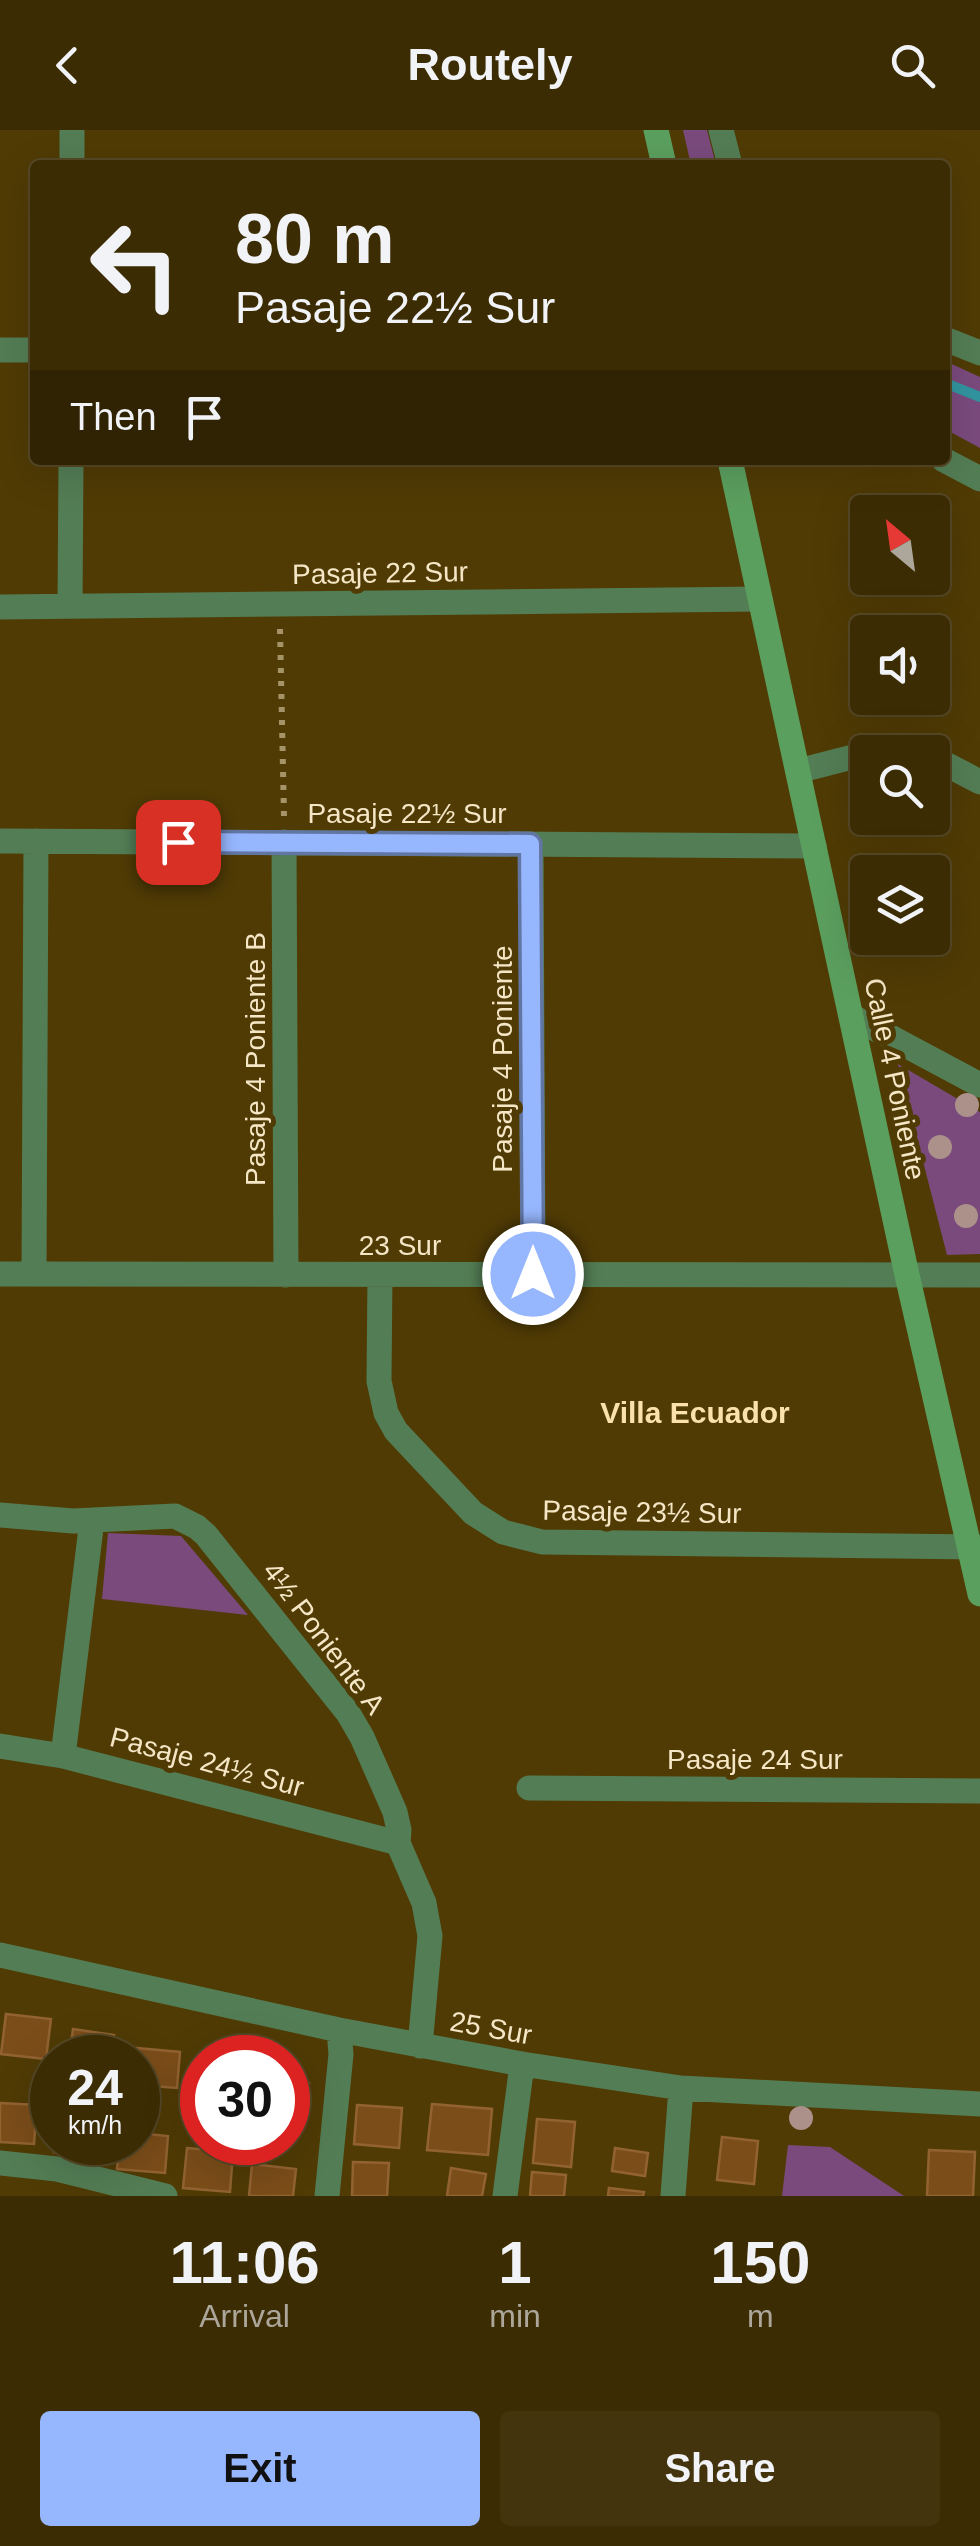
<!DOCTYPE html>
<html lang="en">
<head>
<meta charset="utf-8">
<style>
	:root { --surface:#3c2c04; --page:#43340e; --text:#f1f3f6; --muted:#aca79a; --line:#554826; --accent:#96b6fd }
	body { margin:0; font-family:Helvetica,sans-serif; background:var(--page); color:var(--text); height:100vh; display:flex; flex-direction:column; font-size:38px; white-space:nowrap }
	* { box-sizing:border-box; margin:0 }
	p { font-size:32px; color:var(--muted) }
	.icon { flex:none; width:55px; height:55px; fill:none; stroke:currentColor; stroke-width:2; stroke-linecap:round; stroke-linejoin:round }
	.map { position:relative; height:2066px; overflow:hidden }
	.panel { display:flex; flex-direction:column; background:var(--surface); flex:1 }
	.panel>* { flex:none }
	.hud { position:absolute; left:30px; top:30px; width:920px; height:305px; border-radius:10px; box-shadow:0 10px 40px #0002,0 0 0 2px var(--line); background:#3c2c04; color:var(--text); overflow:hidden }
	.needle { width:65px; rotate:331deg }
	.controls { position:absolute; left:850px; top:365px; display:grid; gap:20px }
	.controls a { display:grid; place-items:center; width:100px; height:100px; border-radius:10px; background:var(--surface); box-shadow:0 10px 40px #0002,0 0 0 2px var(--line); font-size:50px }
	.speed { position:absolute; left:30px; top:1905px; display:flex; gap:20px; font-size:50px; font-weight:700; text-align:center }
	.speed>* { display:grid; place-content:center; width:130px; height:130px; border-radius:50%; background:var(--surface); box-shadow:0 10px 40px #0002,0 0 0 2px var(--line); line-height:1 }
	.speed small { font-size:25px; font-weight:400 }
	.speed .limit { border:15px solid #d22; background:#fff; color:#111 }
	.pin { position:absolute; display:grid; place-items:center; width:85px; height:85px; color:#fff; margin:-42px; border-radius:20px; box-shadow:0 5px 15px #0006 }
	.me { position:absolute; width:110px; margin:-55px; rotate:0deg; stroke-linejoin:round; filter:drop-shadow(0 0 8px #0008) }
	.turn { display:flex; align-items:center; gap:35px; height:210px; padding:0 40px; font-size:45px }
	.turn .icon { width:130px; height:130px; stroke-width:2.5 }
	.turn b { display:block; font-size:70px; line-height:85px }
	.then { display:flex; align-items:center; height:95px; padding:0 40px; background:#0003; gap:20px; font-size:38px }
	.eta { display:flex; justify-content:space-evenly; align-items:center; height:170px; text-align:center }
	.eta b { font-size:60px; font-weight:600; line-height:70px }
	.primary-button { display:flex; gap:20px; margin-top:auto; padding:20px 40px }
	.primary-button a { flex:1; height:115px; border-radius:10px; background:var(--accent); color:#111; font-size:40px; font-weight:600; line-height:115px; text-align:center }
	.primary-button a+a { background:var(--page); color:var(--text) }
	header { display:flex; justify-content:space-between; align-items:center; height:130px; padding:0 40px; background:var(--surface); font-size:45px; font-weight:600 }
	.map>svg:first-child { display:block }
	.green { fill:#7a4a7d }
	.lines { fill:none; stroke-linecap:round; stroke-linejoin:round }
	.stream { stroke:#31949f; stroke-width:10 }
	.building { fill:#7b4d19; stroke:#926331; stroke-width:2.5 }
	.path { stroke:#a69469; stroke-width:6; stroke-dasharray:5 8; stroke-linecap:butt }
	.street { stroke:#537d54; stroke-width:25 }
	.secondary { stroke:#5b9f5e; stroke-width:25 }
	.tree { fill:#ac918b }
	.route-casing { stroke:#6276a4; stroke-width:25 }
	.route { stroke:#96b6fd; stroke-width:18 }
	.labels { text-anchor:middle; dominant-baseline:central; stroke-width:10; stroke-linejoin:round; paint-order:stroke }
	.street-label { font-size:28px; fill:#f5e6c6; stroke:#503b05 }
	.neighbourhood-label { font-size:30px; font-weight:bold; fill:#fae1ad; stroke:#503b05 }
</style>
</head>
<body>
<header><svg class="icon" aria-label="back" viewBox="0 0 24 24"><path d="M15 5l-7 7 7 7"/></svg>Routely<svg class="icon" aria-label="search" viewBox="0 0 24 24"><circle cx="10" cy="10" r="6"/><path d="M15 15l6 6"/></svg></header>
<div class="map">
<svg width="980" height="2066" viewBox="0 0 980 2066">
	<rect width="100%" height="100%" fill="#503b05"/>
	<!-- green -->
	<path class="green" d="M683,0H707L716,35H691Z
		M945,231L980,247V318L945,299Z
		M898,934L980,982V1124L947,1125Z
		M108,1403L181,1406L248,1485L102,1469Z
		M788,2015L830,2017L904,2066H782Z"/>
	<g class="lines">
		<!-- stream -->
		<path class="stream" d="M945,253L980,267"/>
	</g>
	<!-- building -->
	<path class="building" d="M6,1884L51,1889L46,1929L1,1924Z
		M73,1899L114,1905L111,1928H69Z
		M137,1918L180,1922L177,1958L138,1955Z
		M202,1932V1975H197Z
		M288,1950L309,1953L303,1994L288,1992Z
		M0,1973L37,1975L34,2014L0,2012Z
		M432,1974L492,1979L488,2025L427,2020Z
		M357,1975L402,1978L399,2018L354,2014Z
		M537,1989L575,1992L571,2037L533,2033Z
		M138,2003L168,2006L165,2043L117,2039L120,2012H138Z
		M722,2007L758,2011L754,2054L717,2050Z
		M55,2012H102L100,2026L54,2022Z
		M187,2018L233,2022L230,2062L183,2058Z
		M615,2018L648,2023L645,2046L612,2041Z
		M929,2020L975,2022L973,2066H927Z
		M353,2032L389,2033L387,2066H352Z
		M252,2034L296,2039L293,2066H249Z
		M451,2038L486,2044L482,2066H447Z
		M532,2042L566,2045L564,2066H530Z
		M609,2058L644,2062L643,2066H608Z"/>
	<g class="lines">
		<!-- path -->
		<path class="path" d="M280,499L284,686"/>
		<!-- street -->
		<path class="street" d="M721,0L730,35
			M72,35V0
			M945,209L980,223
			M0,220H35
			M944,330L980,349
			M70,476L71,330
			M0,477L760,469
			M871,622C888,618 904,617 922,622
			M932,627L980,652
			M798,641L868,623
			M0,711L814,716
			M284,712L286,1145
			M531,714L533,1145
			M851,886L980,955
			M0,1144L980,1145
			M34,1144L36,711
			M380,1145L379,1251L386,1283L396,1301L473,1383L503,1402L542,1412L980,1417
			M0,1385L73,1391L175,1386L197,1397L206,1405L348,1583L362,1607L395,1682L399,1700L398,1713L424,1773L430,1806L420,1916
			M0,1616L63,1626L398,1713
			M63,1626L92,1390
			M529,1658L980,1661
			M0,1825L339,1900L522,1934L681,1958L980,1974
			M0,2033L57,2039L165,2066
			M327,2066L341,1924L339,1900
			M505,2066L522,1934
			M673,2066L681,1958"/>
		<!-- secondary -->
		<path class="secondary" d="M656,0L664,35
			M730,330L907,1145L980,1464"/>
	</g>
	<!-- trees -->
	<g class="tree">
		<circle cx="967" cy="975" r="12"/>
		<circle cx="940" cy="1017" r="12"/>
		<circle cx="966" cy="1086" r="12"/>
		<circle cx="801" cy="1988" r="12"/>
	</g>
	<g class="lines">
		<defs>
			<path id="route" d="M178,712L530,714L533,1144"/>
		</defs>
		<!-- route casing -->
		<use href="#route" class="route-casing"/>
		<!-- route -->
		<use href="#route" class="route"/>
	</g>
	<g class="labels">
		<!-- street labels -->
		<g class="street-label">
			<text transform="translate(380 443) rotate(-1)">Pasaje 22 Sur</text>
			<text x="407" y="683">Pasaje 22½ Sur</text>
			<text transform="translate(255 929) rotate(-90)">Pasaje 4 Poniente B</text>
			<text transform="translate(502 929) rotate(-90)">Pasaje 4 Poniente</text>
			<text transform="translate(895 949) rotate(78)">Calle 4 Poniente</text>
			<text x="400" y="1115">23 Sur</text>
			<text transform="translate(642 1382) rotate(1)">Pasaje 23½ Sur</text>
			<text transform="translate(324 1508) rotate(53)">4½ Poniente A</text>
			<text x="755" y="1629">Pasaje 24 Sur</text>
			<text transform="translate(207 1632) rotate(15)">Pasaje 24½ Sur</text>
			<text transform="translate(491 1898) rotate(10)">25 Sur</text>
		</g>
		<!-- neighbourhood labels -->
		<g class="neighbourhood-label">
			<text x="695" y="1282">Villa Ecuador</text>
		</g>
	</g>
</svg>
<div class="controls">
<a><svg class="needle" viewBox="-14 -14 28 28"><path d="M0-13l5 13h-10z" fill="#e53935"/><path d="M0 13l5-13h-10z" fill="#aca79a"/></svg></a>
<a><svg class="icon" aria-label="sound" viewBox="0 0 24 24"><path d="M4 9h4l5-4v14l-5-4H4zM17 9q2 3 0 6"/></svg></a>
<a><svg class="icon" aria-label="search" viewBox="0 0 24 24"><circle cx="10" cy="10" r="6"/><path d="M15 15l6 6"/></svg></a>
<a><svg class="icon" aria-label="layers" viewBox="0 0 24 24"><path d="M12 4l9 5-9 5-9-5zM3 14l9 5 9-5"/></svg></a>
</div>
<div class="speed"><div>24<small>km/h</small></div><div class="limit">30</div></div>
<div class="pin" style="left:178px;top:712px;background:#d93025"><svg class="icon" aria-label="arrive" viewBox="0 0 24 24"><path d="M6 21V4h12l-3 4 3 4H6"/></svg></div>
<svg class="me" style="left:533px;top:1144px" viewBox="-20 -20 40 40"><circle r="17" fill="#96b6fd" stroke="#fff" stroke-width="3"/><path d="M0-11L8 9 0 5-8 9z" fill="#fff"/></svg>
<div class="hud">
<div class="turn"><svg class="icon" aria-label="left" viewBox="0 0 24 24"><path d="M17 20v-9H6M10 6l-5 5 5 5"/></svg><div><b>80 m</b>Pasaje 22½ Sur</div></div>
<div class="then">Then<svg class="icon" aria-label="arrive" viewBox="0 0 24 24"><path d="M6 21V4h12l-3 4 3 4H6"/></svg></div>
</div>
</div>
<section class="panel">
<div class="eta">
<div><b>11:06</b><p>Arrival</p></div>
<div><b>1</b><p>min</p></div>
<div><b>150</b><p>m</p></div>
</div>
<div class="primary-button"><a>Exit</a><a>Share</a></div>
</section>
</body>
</html>
